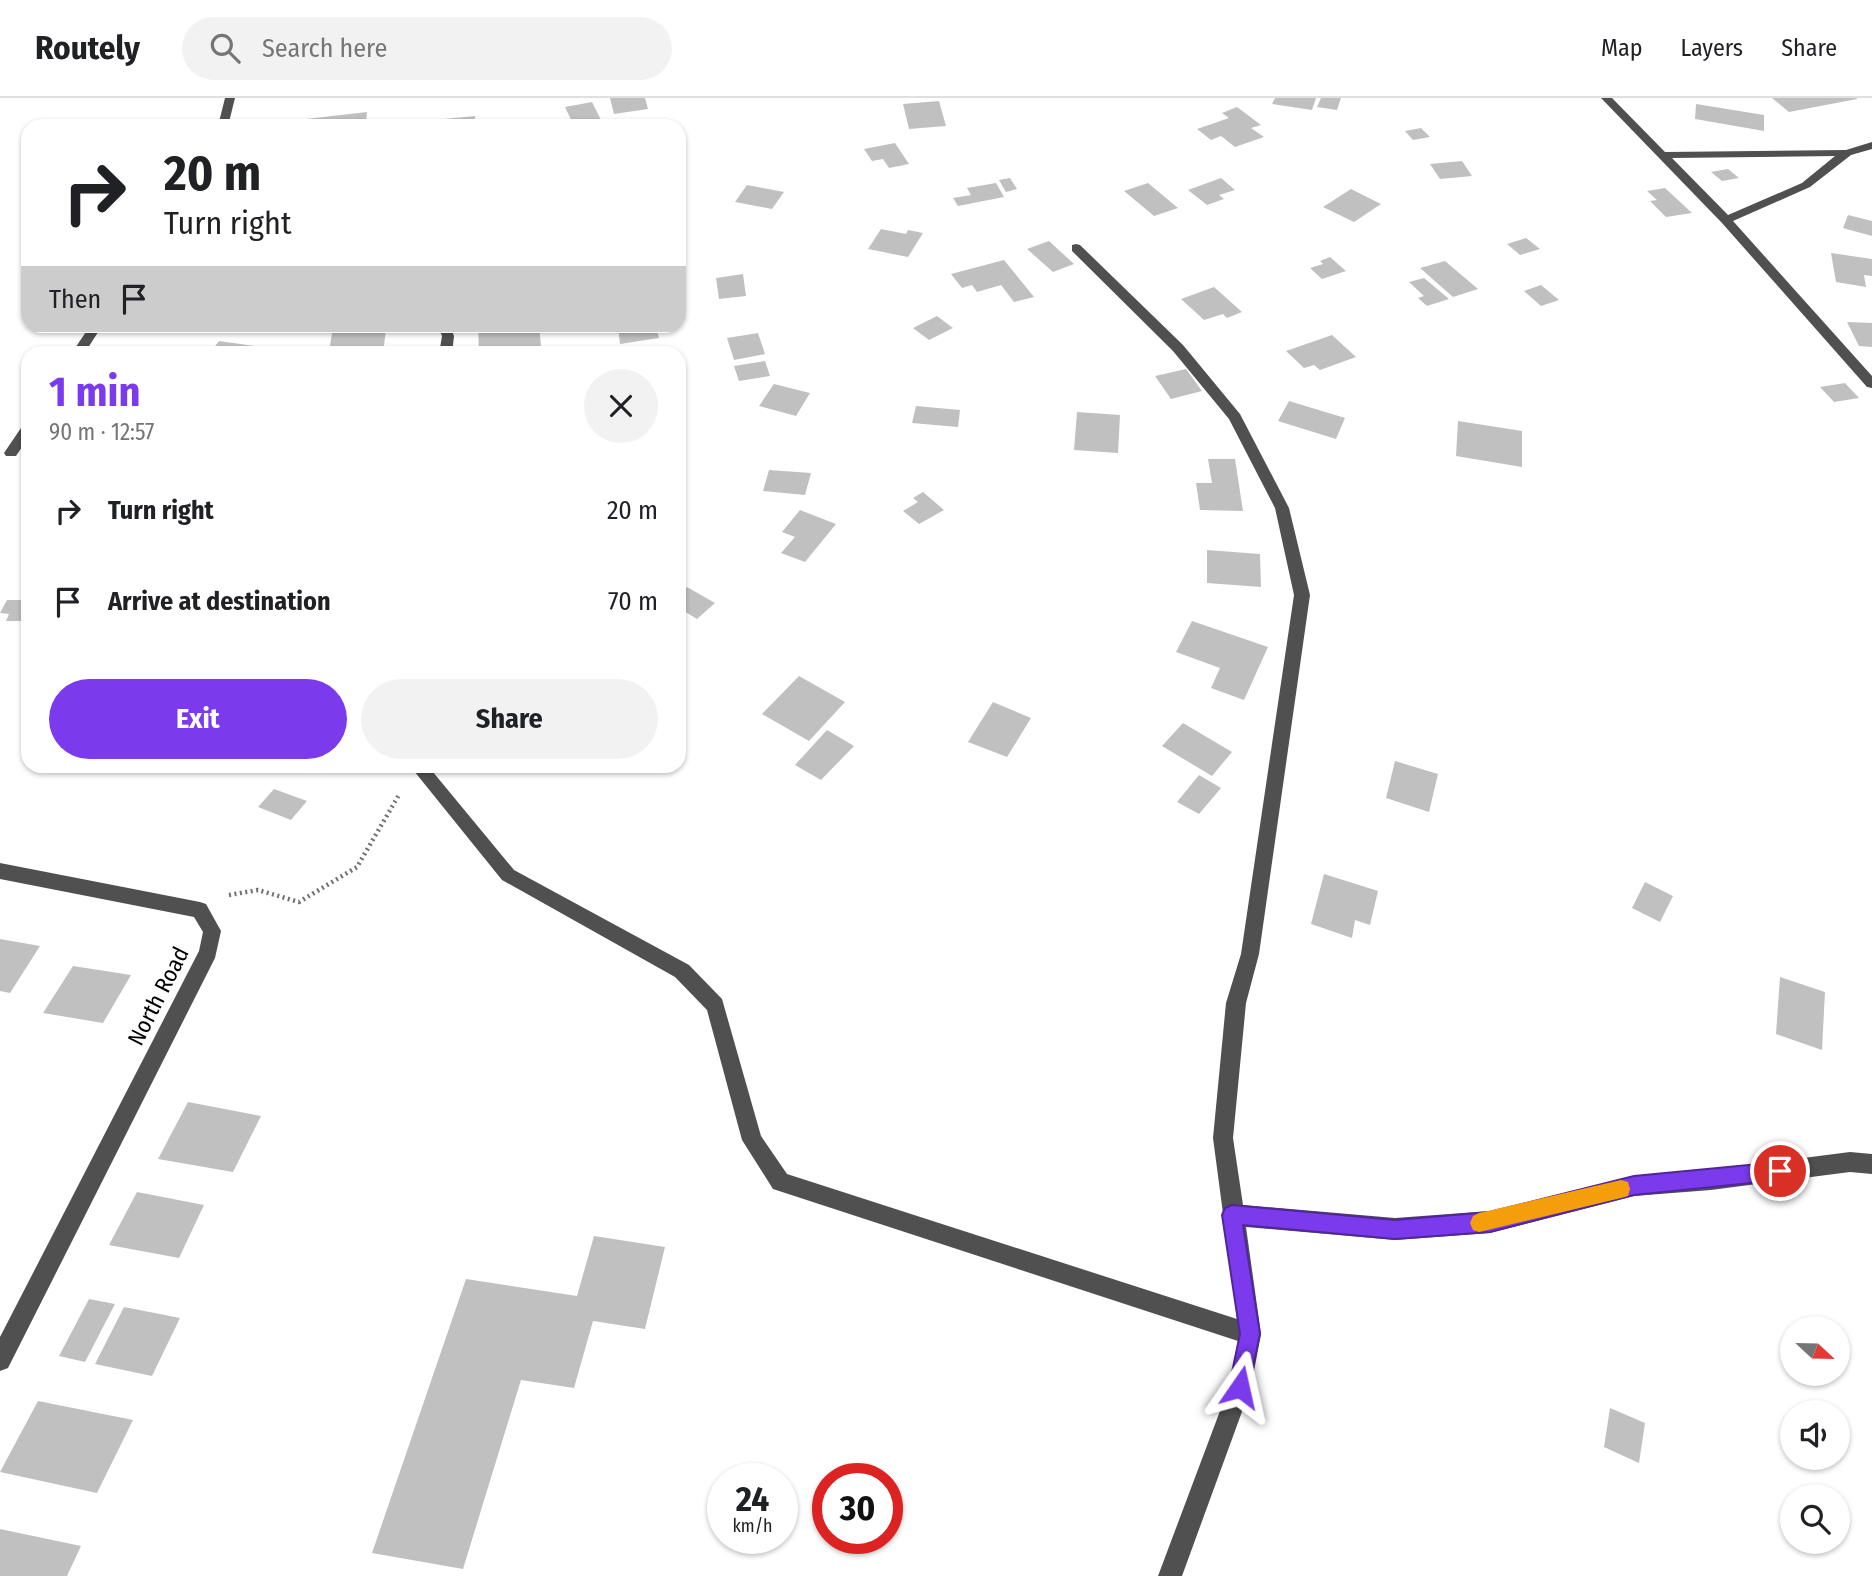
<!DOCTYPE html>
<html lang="en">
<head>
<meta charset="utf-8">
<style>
	:root { --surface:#fff; --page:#f2f2f2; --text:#202124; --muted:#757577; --line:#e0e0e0; --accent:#7c3aed }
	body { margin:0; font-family:"Fira Sans Condensed",sans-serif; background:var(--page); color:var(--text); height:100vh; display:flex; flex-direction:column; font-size:26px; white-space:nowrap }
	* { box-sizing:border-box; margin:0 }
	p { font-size:23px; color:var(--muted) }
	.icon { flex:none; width:38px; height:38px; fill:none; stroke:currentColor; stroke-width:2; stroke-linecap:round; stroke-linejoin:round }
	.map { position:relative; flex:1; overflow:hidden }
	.panel { position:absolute; left:21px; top:248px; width:665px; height:427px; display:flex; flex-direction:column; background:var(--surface); border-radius:21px; box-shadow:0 2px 5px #0004 }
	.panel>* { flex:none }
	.hud { position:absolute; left:21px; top:21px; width:665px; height:214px; border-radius:21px; box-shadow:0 2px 5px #0004; background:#fff; color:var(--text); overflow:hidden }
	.needle { width:46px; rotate:112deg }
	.buttons { position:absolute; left:1780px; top:1218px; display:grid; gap:14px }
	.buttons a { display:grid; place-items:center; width:70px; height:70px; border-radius:50%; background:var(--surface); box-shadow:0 2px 5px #0004; font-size:35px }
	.speed { position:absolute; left:707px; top:1365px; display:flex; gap:14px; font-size:35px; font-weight:700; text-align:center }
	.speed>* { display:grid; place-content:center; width:91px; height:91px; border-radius:50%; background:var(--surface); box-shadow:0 2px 5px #0004; line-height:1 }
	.speed small { font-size:18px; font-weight:400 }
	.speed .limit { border:10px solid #d22; background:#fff; color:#111 }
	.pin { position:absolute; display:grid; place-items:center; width:60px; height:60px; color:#fff; margin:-30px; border:4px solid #fff; border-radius:50%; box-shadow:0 2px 7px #0007 }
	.me { position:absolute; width:77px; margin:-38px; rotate:11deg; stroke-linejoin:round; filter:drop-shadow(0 0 5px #0008) }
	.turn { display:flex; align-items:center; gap:24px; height:147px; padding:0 28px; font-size:32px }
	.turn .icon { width:91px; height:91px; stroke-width:2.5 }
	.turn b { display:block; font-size:49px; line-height:60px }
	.then { display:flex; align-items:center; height:66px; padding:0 28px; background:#0003; gap:14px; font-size:26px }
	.round { display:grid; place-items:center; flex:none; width:74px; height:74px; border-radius:37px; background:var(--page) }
	.summary { display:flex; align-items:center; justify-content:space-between; height:119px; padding:0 28px }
	h1 { font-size:42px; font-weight:700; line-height:52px; color:var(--accent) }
	.primary-button { display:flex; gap:14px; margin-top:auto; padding:14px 28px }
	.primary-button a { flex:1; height:80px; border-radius:42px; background:var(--accent); color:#fff; font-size:28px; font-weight:700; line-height:80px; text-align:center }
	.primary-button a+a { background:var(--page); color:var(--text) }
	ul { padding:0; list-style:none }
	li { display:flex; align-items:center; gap:21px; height:91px; padding:0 28px }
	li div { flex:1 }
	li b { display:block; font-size:26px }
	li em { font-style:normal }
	header { display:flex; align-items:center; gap:42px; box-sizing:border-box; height:98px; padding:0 35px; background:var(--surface); border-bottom:2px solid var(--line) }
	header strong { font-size:33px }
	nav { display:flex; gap:38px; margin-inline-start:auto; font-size:24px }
	.search { width:490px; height:63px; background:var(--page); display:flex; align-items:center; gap:18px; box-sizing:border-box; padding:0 24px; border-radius:38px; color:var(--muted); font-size:26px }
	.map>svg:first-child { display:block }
	.building { fill:#c0c0c0 }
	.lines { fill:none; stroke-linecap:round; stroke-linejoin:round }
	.path { stroke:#727272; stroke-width:4.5; stroke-dasharray:2 3.5; stroke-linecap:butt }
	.minor { fill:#505050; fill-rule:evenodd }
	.route { fill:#7c3aed; stroke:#51269a; stroke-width:2 }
	.slow { fill:#f59e0b }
	.labels { text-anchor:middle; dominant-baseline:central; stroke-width:6; stroke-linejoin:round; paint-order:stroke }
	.street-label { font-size:23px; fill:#000; stroke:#fff }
</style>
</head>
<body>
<header>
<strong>Routely</strong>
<div class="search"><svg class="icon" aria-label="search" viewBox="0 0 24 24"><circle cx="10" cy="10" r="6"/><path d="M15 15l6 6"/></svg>Search here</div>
<nav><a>Map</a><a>Layers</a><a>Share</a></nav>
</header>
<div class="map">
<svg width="1872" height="1478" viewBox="0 0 1872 1478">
	<rect width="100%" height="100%" fill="#fff"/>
	<!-- building -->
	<path class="building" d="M610,0H645L648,11L614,16Z
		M1275,0H1316L1312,12L1272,6Z
		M1321,0H1341L1337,12L1317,9Z
		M1772,0H1857V1L1789,14Z
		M939,3L946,28L909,31L903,6Z
		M592,4L604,28H574L565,9Z
		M1696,6L1764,17V33L1695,21Z
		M1237,9L1261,27L1251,30L1264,39L1235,49L1221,38L1211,42L1197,31L1229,20L1222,15Z
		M367,14L366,28H305L306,21Z
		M475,18V28H434V22Z
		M1421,30L1430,39L1413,42L1405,33Z
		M895,45L909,66L889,70L883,61L872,63L864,51Z
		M1462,63L1472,78L1440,81L1430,66Z
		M1728,71L1739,80L1722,83L1711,74Z
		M1010,80L1017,91L1006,94L999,82Z
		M1221,80L1235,92L1219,97L1224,101L1207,107L1188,92Z
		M996,85L1004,99L958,108L953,100L971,97L967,90Z
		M1148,85L1178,110L1154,118L1124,93Z
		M747,87L784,94L772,111L735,104Z
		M1665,90L1692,115L1666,119L1650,103L1657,102L1647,93Z
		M1351,91L1381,106L1354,124L1323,109Z
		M1848,117L1872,123V138L1843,130Z
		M881,131L906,136L908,132L923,135L908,159L868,151Z
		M1526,140L1540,151L1520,157L1507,146Z
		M1049,143L1074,166L1053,174L1027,151Z
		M1831,155L1872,161V178L1864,177L1866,189L1836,184Z
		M1330,159L1346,173L1322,181L1310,170L1323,166L1320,163Z
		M1004,162L1034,199L1014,204L1001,187L977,194L972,187L962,190L951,176Z
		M1445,163L1478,191L1453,199L1420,170Z
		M743,176L746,198L719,201L716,180Z
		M1424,180L1449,201L1427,208L1418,200L1424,198L1409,184Z
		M1541,187L1559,202L1541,208L1524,193Z
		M1214,189L1242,214L1227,220L1223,216L1204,222L1181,201Z
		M937,218L953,230L929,242L913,230Z
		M1847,224L1872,225V249L1859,248Z
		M478,228H539L541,248L479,256Z
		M618,228H656L659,240L620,246Z
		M386,230L384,248L329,254L332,235Z
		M758,235L765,256L734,262L727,240Z
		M1332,237L1356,259L1320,272L1314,267L1304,270L1286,253Z
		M219,243L269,250L264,256H209Z
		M765,263L770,278L739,283L734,268Z
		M1186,271L1202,293L1171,301L1155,278Z
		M1845,285L1859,300L1834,304L1820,289Z
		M774,286L810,295L796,318L759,308Z
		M1289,303L1345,320L1336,341L1278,323Z
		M916,308L960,312L958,329L912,325Z
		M1077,314L1120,317L1118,355L1074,352Z
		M1458,323L1522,333V369L1456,358Z
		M1208,361H1235L1243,413L1200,412L1196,385H1212Z
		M769,372L811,375L805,397L763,393Z
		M923,394L944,412L919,426L903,413L918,404L913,400Z
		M800,412L836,426L805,464L781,455L795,439L782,434Z
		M1207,452L1260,456L1261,489L1207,485Z
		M687,489L715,505L697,521L679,510V496Z
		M7,502H28V523H6L9,516L0,515Z
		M1192,523L1268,549L1244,602L1211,590L1220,570L1176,554Z
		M799,578L845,604L809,643L762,616Z
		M993,604L1031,620L1007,659L968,644Z
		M1183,625L1232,654L1212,678L1162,648Z
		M827,632L854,648L821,682L795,667Z
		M1395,663L1438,676L1429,714L1386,700Z
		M1199,677L1221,690L1199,716L1177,704Z
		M274,691L307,703L291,722L258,709Z
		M1324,776L1378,793L1370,827L1355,822L1352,840L1311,826Z
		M1645,784L1673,798L1660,824L1632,810Z
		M0,841L40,848L10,895L0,893Z
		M73,868L131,877L103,925L43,915Z
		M1780,879L1825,894L1822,952L1776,936Z
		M188,1004L261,1018L233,1074L158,1061Z
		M137,1094L204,1107L179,1160L109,1147Z
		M594,1138L665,1149L645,1231L593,1223L574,1290L521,1282L463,1471L372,1455L466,1181L577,1198Z
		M89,1201L115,1206L85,1264L59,1258Z
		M124,1209L180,1220L152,1278L95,1266Z
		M38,1303L133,1322L97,1395L0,1374Z
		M1610,1310L1645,1325L1639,1365L1604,1349Z
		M0,1431L81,1448L67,1478H0Z"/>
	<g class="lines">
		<!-- path -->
		<path class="path" d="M229,797L258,792L299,804L357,769L400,695"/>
		<!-- minor -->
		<path class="minor" d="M225,0H235L228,28H218Z
			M1601,0H1612L1665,54L1846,52L1872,44V51L1851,57L1810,89L1733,123L1872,278V290L1867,289L1722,125ZM1835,58L1802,85L1728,117L1672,60Z
			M1076,146L1080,147L1183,247L1240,316L1289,410L1310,497L1259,856L1246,905L1233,1040L1243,1107L1395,1120L1490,1113L1634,1078L1711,1072L1850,1054L1872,1056V1076L1850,1074L1711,1092L1634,1098L1490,1135L1395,1142L1246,1129L1261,1236L1251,1289L1182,1478H1158L1229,1289L1238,1243L773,1091L742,1042L707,912L675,879L502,782L410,668H428L514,772L689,867L722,901L761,1038L787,1076L1237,1221L1213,1040L1226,905L1241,856L1294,497L1275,410L1229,321L1173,253L1072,153V147Z
			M90,228H102L84,256H71Z
			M438,228H450L454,238L452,256H439L442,238Z
			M28,325V340L16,358H6L4,355L23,327Z
			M0,765L200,804L206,806L221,833L215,860L8,1270L0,1273V1239L199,853L203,834L194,819L0,781Z"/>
	</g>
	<!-- route -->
	<path class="route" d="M1780,1064L1787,1066L1790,1073L1787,1079L1780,1082L1634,1097L1490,1134L1395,1141L1243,1127L1260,1236L1247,1297L1240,1300L1232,1297L1229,1289L1240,1236L1222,1117L1225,1110L1232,1107L1395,1122L1490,1114L1634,1078Z"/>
	<!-- slow -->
	<path class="slow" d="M1621,1082L1628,1084L1630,1091L1628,1098L1621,1100L1479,1134L1473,1132L1470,1125L1473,1118L1479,1115Z"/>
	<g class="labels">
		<!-- street labels -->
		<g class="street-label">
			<text transform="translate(158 898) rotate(-63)">North Road</text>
		</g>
	</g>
</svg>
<div class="buttons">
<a><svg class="needle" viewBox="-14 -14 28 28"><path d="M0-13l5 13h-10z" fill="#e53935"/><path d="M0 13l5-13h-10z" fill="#757577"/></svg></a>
<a><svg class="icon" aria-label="sound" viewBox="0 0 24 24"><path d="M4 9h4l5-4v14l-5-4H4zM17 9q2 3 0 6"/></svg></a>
<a><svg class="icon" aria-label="search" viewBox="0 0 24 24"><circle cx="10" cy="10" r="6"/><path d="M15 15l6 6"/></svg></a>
</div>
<div class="speed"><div>24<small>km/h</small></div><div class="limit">30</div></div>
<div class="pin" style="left:1780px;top:1073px;background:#d93025"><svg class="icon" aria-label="arrive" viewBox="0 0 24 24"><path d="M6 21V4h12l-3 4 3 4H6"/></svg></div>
<svg class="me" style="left:1240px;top:1289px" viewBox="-20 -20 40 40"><path d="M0-17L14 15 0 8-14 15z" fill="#7c3aed" stroke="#fff" stroke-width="4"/></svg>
<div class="hud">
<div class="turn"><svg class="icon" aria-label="right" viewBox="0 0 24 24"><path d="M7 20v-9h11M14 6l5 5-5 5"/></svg><div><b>20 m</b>Turn right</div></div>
<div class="then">Then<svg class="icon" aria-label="arrive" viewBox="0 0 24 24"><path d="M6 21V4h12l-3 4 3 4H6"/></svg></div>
</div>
<section class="panel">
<div class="summary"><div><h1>1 min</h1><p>90 m · 12:57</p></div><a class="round"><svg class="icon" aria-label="close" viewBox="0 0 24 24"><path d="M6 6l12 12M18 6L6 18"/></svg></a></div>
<ul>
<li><svg class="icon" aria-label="right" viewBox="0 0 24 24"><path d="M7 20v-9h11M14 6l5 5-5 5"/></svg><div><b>Turn right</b></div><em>20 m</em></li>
<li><svg class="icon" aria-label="arrive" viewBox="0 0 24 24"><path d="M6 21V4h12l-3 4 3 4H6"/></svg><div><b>Arrive at destination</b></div><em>70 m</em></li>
</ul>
<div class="primary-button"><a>Exit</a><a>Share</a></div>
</section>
</div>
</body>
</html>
